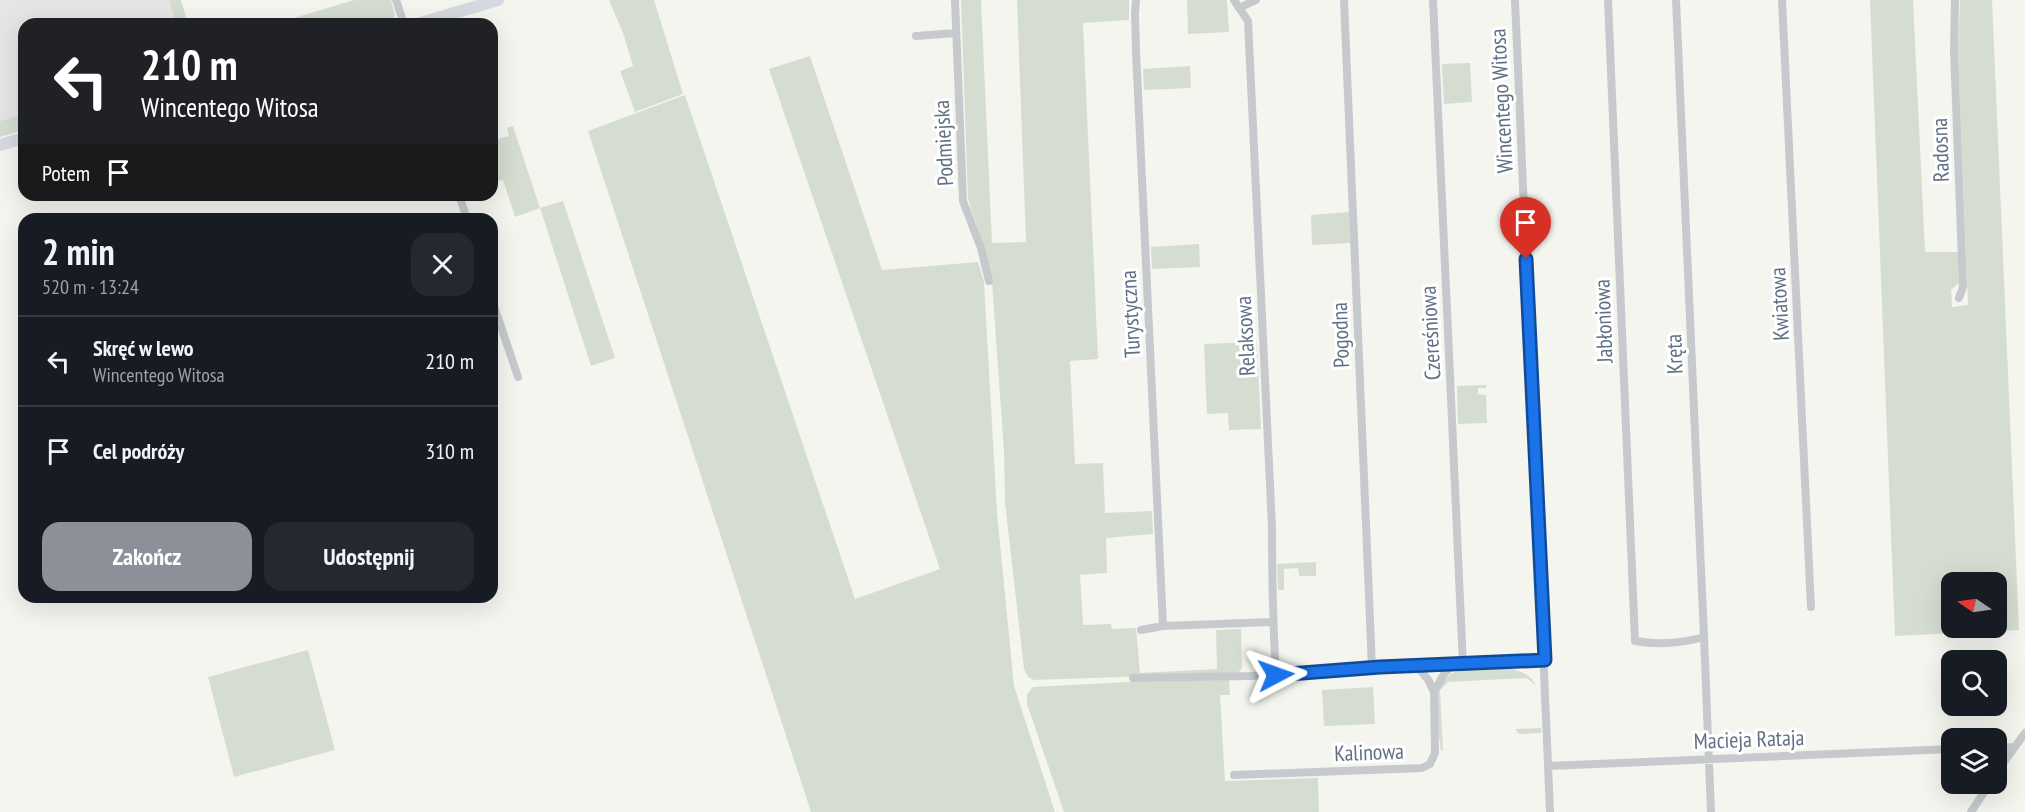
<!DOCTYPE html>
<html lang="pl">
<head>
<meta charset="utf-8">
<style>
	:root { --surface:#171b24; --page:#242831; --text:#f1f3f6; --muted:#9ea1a6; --line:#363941; --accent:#8c9099 }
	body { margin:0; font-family:"PT Sans Narrow",sans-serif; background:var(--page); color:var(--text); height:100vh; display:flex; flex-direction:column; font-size:22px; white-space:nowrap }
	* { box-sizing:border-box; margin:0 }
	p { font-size:20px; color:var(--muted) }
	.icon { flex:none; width:33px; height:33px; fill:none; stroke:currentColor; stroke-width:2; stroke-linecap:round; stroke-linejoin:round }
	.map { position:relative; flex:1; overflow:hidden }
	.drawer { position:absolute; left:18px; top:213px; width:480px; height:390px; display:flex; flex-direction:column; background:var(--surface); border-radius:18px; box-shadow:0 6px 24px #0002 }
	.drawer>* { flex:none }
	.guide { position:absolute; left:18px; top:18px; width:480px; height:183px; border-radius:18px; box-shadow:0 6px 24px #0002; background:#202124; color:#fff; overflow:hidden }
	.needle { width:39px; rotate:283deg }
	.fabs { position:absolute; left:1941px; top:572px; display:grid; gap:12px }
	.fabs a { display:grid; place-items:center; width:66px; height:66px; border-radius:12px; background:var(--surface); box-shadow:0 6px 24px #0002; font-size:30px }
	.pin { position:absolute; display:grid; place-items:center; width:51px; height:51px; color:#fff; margin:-62px -26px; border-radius:50% 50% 50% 0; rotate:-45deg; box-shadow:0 0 6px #0007 }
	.pin .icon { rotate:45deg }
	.me { position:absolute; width:66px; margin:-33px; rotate:86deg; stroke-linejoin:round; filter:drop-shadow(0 0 4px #0008) }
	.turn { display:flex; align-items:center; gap:21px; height:126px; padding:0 24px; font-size:27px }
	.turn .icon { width:78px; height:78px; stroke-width:2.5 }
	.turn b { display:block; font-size:42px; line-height:51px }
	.then { display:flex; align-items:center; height:57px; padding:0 24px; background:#0003; gap:12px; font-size:22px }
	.round { display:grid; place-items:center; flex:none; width:63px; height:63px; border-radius:18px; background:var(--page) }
	.head { display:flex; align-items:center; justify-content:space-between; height:102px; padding:0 24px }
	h1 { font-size:36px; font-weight:600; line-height:45px }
	.action { display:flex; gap:12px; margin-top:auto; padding:12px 24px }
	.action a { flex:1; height:69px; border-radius:18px; background:var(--accent); color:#fff; font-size:24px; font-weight:600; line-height:69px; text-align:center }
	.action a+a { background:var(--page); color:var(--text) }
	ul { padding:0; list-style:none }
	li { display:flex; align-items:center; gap:18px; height:90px; padding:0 24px; border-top:2px solid var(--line) }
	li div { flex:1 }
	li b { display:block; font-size:22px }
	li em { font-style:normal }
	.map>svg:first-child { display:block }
	.built { fill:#e5e6e4 }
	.green { fill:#d5ddd1; fill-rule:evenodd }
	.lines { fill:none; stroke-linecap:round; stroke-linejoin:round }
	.minor { stroke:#c7cacd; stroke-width:8 }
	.primary { stroke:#d6d9df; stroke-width:12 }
	.route-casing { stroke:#114b97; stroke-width:15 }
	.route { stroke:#1a73e8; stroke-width:10 }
	.labels { text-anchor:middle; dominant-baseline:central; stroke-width:6; stroke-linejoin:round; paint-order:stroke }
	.street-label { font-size:22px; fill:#617185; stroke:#fff }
</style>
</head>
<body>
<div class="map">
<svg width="2025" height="812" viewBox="0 0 2025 812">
	<rect width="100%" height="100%" fill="#f5f5f0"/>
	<!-- built -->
	<path class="built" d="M0,0H169L176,24H24V114L0,121Z"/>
	<!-- green -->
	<path class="green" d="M169,0H181L188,24H176Z
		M354,0H391L395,15L393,20L379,24H274Z
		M609,0H654L683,94L635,112L620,71L633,66L623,33Z
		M961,0H981L992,243L1026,242L1017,0H1129V20L1083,23L1098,359L1070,361L1075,464L1103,463L1105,513L1152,511L1153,534L1106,538L1107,573L1080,575L1083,625L1111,624L1112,629L1136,628L1140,673L1217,669L1216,630L1241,629L1242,668L1238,673L1034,680L1028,677L1024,669L1005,502L1004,451L992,282L984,247L968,199Z
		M1187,0H1227L1229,32L1188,34Z
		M1870,0H1913L1925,252H1958L1959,283L1951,290L1952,307L1968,305L1958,52L1960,0H1992L2019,630L1895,636ZM1952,582H1996V627H1952Z
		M810,56L882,270L978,262L984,282L997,513L1014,686L1055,812H811L588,131L685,95L855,599L940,569L769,69Z
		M1470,63L1472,102L1444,104L1442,64Z
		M1190,66L1191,88L1144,90L1143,69Z
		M24,114V130L0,137V121Z
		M513,126L540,208L563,201L615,358L591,366L540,208L515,217L503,180L492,183V163L498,160L492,143V132L495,140L509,136L507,128Z
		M1349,212L1350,243L1312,245L1311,215Z
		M1199,244L1200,267L1152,269L1151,247Z
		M1257,342L1261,429L1229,430L1228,413L1207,414L1204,344Z
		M1486,385V388H1478V394L1486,395L1487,423L1458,424L1457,386Z
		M1316,562V576H1299L1298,568L1284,569V590H1278L1277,564Z
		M308,650L335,750L234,777L208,677Z
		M1508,668C1520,671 1532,675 1536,686L1527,678L1448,682L1440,690L1443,751H1441C1438,726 1426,677 1462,670C1477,666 1494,669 1508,668Z
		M1229,680L1230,695H1220L1225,781L1318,778L1319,812H1064L1027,704V694L1033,687L1126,682Z
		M1373,687L1375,724L1324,726L1322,690Z
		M1541,728V733L1519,734L1515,729Z"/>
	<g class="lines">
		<!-- minor -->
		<path class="minor" d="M396,0L404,24
			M955,0L963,201L981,248L989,281
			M1136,0L1135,14L1136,51L1163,626
			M1234,0L1248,21L1272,527C1272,576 1273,625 1276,675
			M1344,0L1372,668
			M1433,0L1463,665
			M1515,0L1550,812
			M1608,0L1635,641C1657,645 1682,643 1704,637L1676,0
			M1782,0L1811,607
			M1955,0L1954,51L1963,287L1959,298
			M1239,8L1256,0
			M916,36L956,33
			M459,195L467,219
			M492,300L518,377
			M1141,630L1163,626L1273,622
			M1704,637L1711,812
			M1417,666L1429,681L1434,692
			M1133,678L1250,676L1380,667L1545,660
			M1996,748L2014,747
			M1549,766L1952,749
			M1996,773L2025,733
			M1234,775L1422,768L1430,764L1435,753L1434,692L1444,674L1453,665
			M1971,812L1990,783"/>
		<!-- primary -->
		<path class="primary" d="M417,24L498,0
			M0,145L24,138"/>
	</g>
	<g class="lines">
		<defs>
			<path id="route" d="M1276,675L1380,667L1545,660L1526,259"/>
		</defs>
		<!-- route casing -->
		<use href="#route" class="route-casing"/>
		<!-- route -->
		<use href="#route" class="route"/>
	</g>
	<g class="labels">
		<!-- street labels -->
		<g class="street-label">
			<text transform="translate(1501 101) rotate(-93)">Wincentego Witosa</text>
			<text transform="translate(943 143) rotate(-93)">Podmiejska</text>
			<text transform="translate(1940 150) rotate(-92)">Radosna</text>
			<text transform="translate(1779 304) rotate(-93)">Kwiatowa</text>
			<text transform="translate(1130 314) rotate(-93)">Turystyczna</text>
			<text transform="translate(1603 321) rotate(-92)">Jabłoniowa</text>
			<text transform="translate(1430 333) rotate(-93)">Czereśniowa</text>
			<text transform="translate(1340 335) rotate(-92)">Pogodna</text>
			<text transform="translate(1245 336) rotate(-93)">Relaksowa</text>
			<text transform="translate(1674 354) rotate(-92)">Kręta</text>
			<text transform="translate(1749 739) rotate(-2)">Macieja Rataja</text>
			<text transform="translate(1369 752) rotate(-2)">Kalinowa</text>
		</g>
	</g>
</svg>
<div class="fabs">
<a><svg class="needle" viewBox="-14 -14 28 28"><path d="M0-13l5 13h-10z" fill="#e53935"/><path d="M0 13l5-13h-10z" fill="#9ea1a6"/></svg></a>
<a><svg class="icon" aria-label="search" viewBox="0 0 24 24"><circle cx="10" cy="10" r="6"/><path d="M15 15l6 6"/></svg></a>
<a><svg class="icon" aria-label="layers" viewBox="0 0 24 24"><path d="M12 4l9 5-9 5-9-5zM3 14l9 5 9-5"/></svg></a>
</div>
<div class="pin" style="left:1526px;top:259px;background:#d93025"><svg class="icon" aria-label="arrive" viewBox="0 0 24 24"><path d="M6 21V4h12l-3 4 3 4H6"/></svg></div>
<svg class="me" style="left:1276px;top:675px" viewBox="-20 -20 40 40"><path d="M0-17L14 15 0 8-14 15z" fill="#1a73e8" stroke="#fff" stroke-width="4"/></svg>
<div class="guide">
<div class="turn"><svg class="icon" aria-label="left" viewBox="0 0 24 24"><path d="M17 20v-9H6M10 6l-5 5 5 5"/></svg><div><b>210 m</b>Wincentego Witosa</div></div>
<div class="then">Potem<svg class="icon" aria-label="arrive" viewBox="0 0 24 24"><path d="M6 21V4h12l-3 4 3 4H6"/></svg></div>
</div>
<section class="drawer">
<div class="head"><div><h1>2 min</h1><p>520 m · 13:24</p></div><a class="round"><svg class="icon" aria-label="close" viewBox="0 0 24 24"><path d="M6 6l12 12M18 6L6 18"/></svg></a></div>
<ul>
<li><svg class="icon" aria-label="left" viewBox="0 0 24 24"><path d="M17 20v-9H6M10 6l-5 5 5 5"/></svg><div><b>Skręć w lewo</b><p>Wincentego Witosa</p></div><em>210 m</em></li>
<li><svg class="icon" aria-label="arrive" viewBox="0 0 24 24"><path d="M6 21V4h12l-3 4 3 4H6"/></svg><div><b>Cel podróży</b></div><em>310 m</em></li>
</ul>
<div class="action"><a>Zakończ</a><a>Udostępnij</a></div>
</section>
</div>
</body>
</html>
